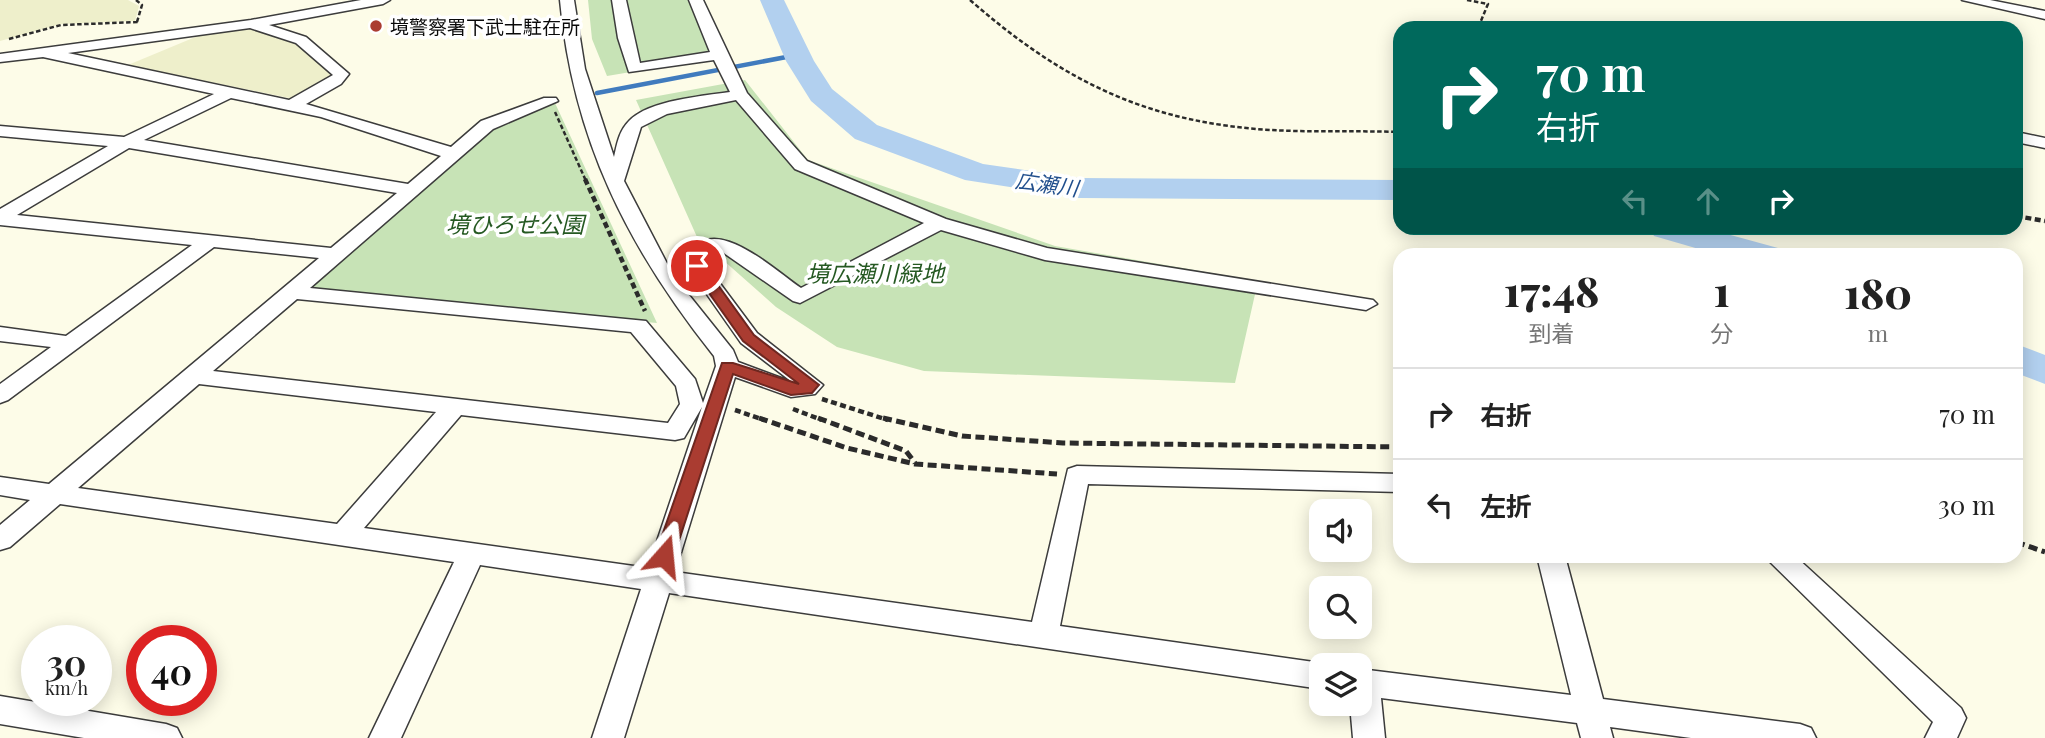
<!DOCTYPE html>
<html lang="ja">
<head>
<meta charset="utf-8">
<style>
	:root { --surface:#fff; --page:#f6f6f6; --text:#222; --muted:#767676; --line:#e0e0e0 }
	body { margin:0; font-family:"Playfair Display","Noto Sans JP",serif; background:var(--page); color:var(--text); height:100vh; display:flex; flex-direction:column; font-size:26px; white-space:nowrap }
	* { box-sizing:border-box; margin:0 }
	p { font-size:23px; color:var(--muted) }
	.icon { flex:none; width:38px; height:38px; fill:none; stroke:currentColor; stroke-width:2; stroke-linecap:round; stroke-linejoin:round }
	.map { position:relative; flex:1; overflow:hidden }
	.drawer { position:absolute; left:1393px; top:248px; width:630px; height:315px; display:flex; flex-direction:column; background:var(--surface); border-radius:21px; box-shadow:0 4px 18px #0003 }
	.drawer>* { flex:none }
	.hud { position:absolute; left:1393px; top:21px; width:630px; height:214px; border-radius:21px; box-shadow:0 4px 18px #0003; background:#00695c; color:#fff; overflow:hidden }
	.fabs { position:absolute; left:1309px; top:499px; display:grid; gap:14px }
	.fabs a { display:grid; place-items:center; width:63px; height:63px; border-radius:14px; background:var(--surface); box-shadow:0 4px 18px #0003; font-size:35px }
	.speed { position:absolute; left:21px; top:625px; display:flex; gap:14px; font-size:35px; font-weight:700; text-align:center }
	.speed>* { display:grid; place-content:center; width:91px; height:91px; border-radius:50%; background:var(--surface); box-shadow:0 4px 18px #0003; line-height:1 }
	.speed small { font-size:18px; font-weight:400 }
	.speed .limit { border:10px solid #d22; background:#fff; color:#111 }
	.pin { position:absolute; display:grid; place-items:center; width:60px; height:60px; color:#fff; margin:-30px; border:4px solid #fff; border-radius:50%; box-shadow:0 2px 7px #0007 }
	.me { position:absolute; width:77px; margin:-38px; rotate:18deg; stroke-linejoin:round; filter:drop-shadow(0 0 5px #0008) }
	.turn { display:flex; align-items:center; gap:24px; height:147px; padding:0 28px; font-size:32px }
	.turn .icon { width:91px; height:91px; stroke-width:2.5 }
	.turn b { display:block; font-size:49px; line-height:60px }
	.lanes { display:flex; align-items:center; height:66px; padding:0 28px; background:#0003; justify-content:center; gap:35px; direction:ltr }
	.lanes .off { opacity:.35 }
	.eta { display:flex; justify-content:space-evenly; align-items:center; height:119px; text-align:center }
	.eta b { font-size:42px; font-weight:800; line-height:49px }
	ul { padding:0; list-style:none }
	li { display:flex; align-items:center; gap:21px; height:91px; padding:0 28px; border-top:2px solid var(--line) }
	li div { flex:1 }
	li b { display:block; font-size:26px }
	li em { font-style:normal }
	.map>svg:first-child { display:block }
	.farmland { fill:#eeefcb }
	.green { fill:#c7e3b6 }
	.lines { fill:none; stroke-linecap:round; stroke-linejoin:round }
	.stream { stroke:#407bbe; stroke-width:4.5 }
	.river { fill:#b2d0ef; fill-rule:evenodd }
	.minor-casing { stroke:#3c3c3c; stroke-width:3 }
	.path-far2 { stroke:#2b2b2b; stroke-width:2.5; stroke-dasharray:4.5 2.5; stroke-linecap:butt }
	.path-far1 { stroke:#2b2b2b; stroke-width:4.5; stroke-dasharray:6 3.5; stroke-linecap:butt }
	.path { stroke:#2b2b2b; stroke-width:5; stroke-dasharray:9 4.5; stroke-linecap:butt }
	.minor { fill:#fff; fill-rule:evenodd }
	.route { fill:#aa3c31; stroke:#6e2720; stroke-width:2 }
	.poi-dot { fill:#aa3c31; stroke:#fff; stroke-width:2.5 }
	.labels { text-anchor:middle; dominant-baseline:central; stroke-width:7; stroke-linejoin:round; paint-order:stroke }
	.far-poi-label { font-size:19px; fill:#090909; stroke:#fff; text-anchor:start }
	.far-water-label { font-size:21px; font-style:italic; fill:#214f8d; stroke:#fff }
	.park-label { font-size:23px; font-style:italic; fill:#255922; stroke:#fff }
</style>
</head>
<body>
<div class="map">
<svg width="2045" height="738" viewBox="0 0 2045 738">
	<rect width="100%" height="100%" fill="#fdfce8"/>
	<!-- farmland -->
	<path class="farmland" d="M0,0H128L139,6L135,21L61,24L0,41Z
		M240,28L271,33L303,46L332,74L324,83L294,99L128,65L205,33Z"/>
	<!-- green -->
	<path class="green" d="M588,0H703L726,56L607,76L592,39Z
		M745,80L808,160L1055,246L1258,281L1235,383L924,371L837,347L776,307L697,237L636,100Z
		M555,103L657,323L297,290L497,124Z"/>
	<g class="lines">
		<!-- stream -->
		<path class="stream" d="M597,93L797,55"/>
		<!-- river -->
		<path class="river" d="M760,0H784L814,61L832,89L877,125L983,164L1079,178L1400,180V200L1079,198L965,180L855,139L811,101L786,61Z
			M1650,228H1705L1778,248L1783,256H1723L1654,236Z
			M2016,344L2045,355V384L2016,373Z"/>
		<defs>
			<path id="minor" d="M361,0H390L383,4L269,25L306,37L349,74L341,84L306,104L451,147L481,121L544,98H556L558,101L493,129L310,288L646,321L695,379L703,403L716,366L714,356C628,248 573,140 560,0H574L585,69L614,157C617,144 619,131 629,121C649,100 703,96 730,92L714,60L629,72L618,38L612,0H626L640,63L710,52L689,0H703L747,93L807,161L946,219L1047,248L1373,300L1377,304L1366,310L1045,260L941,230L800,303L793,301L718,249L711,254L707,266L757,333L823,385L815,394L791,397L735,377L675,572L1032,622L1068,469L1077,466L1400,474V492L1088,484L1060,626L1321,663L1326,665H1321V689L669,593L624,738H592L641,589L480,565L401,738H369L454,562L60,504L10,547L0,550V525L30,500L0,495V477L49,484L319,258L214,247L8,400L0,403V384L51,347L0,341V327L66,336L192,245L0,225V209L108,146L0,136V126L124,137L214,94L43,57L0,62V54L251,20ZM250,28L296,43L333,75L289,100L68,53ZM231,98L321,117L441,156L408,184L144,140ZM736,100L795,169L924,223L801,288C773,269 702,202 687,266L741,343L792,382L738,362L733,350L673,275L624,181L641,127L667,114ZM129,148L397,193L331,248L17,215ZM297,299L631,332L676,386L680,404L668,423L213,371ZM199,384L436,412L337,524L78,488ZM702,407L648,568L364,528L461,415L675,440L684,438Z
				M1962,0H1990L2045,11V19Z
				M2021,133L2045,138V148L2016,142V134Z
				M1537,556H1565L1603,699L1800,724L1811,728L1816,738H1691L1610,727L1613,738H1581L1577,723L1381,698L1385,738H1353L1350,704H1360V669L1571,695Z
				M1764,556H1795L1961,708L1966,718L1957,738H1925L1933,722Z
				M0,696L166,724L177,728L182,738H84L0,724Z"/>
		</defs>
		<!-- minor casing -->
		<use href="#minor" class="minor-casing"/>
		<!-- path-far2 -->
		<path class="path-far2" d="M136,0L142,5L137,22
			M970,0C1049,69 1124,112 1229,126C1286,134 1343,130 1400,132
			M1467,0L1488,4L1478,28
			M9,39L61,25L138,22
			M555,112L586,181"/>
		<!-- path-far1 -->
		<path class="path-far1" d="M585,179L645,311
			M2016,216L2045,221
			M822,399L888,420
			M793,409L822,420
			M735,410L764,420"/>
		<!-- path -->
		<path class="path" d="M759,418L847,448L915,464L1057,474
			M818,418L906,451L915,463
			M883,418L962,436L1063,443L1400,447
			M2016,542L2045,552"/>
		<!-- minor -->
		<use href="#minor" class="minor"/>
	</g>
	<!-- route -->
	<path class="route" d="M697,262L702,263L754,335L819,385L812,393L791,395L733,374L674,556L664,563L655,556L722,363H733L799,384L743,341L690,266Z"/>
	<!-- markers -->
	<circle class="poi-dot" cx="376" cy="26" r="7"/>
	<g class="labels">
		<!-- far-poi labels -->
		<g class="far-poi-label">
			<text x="390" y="26">境警察署下武士駐在所</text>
		</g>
		<!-- far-water labels -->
		<g class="far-water-label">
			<text transform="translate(1047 183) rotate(8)">広瀬川</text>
		</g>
		<!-- park labels -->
		<g class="park-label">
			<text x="515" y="223">境ひろせ公園</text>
			<text x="875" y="272">境広瀬川緑地</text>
		</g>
	</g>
</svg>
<div class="fabs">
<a><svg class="icon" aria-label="sound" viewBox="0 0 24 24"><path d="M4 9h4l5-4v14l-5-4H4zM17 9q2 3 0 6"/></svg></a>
<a><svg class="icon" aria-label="search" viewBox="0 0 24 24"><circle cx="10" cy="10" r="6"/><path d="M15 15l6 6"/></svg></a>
<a><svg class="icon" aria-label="layers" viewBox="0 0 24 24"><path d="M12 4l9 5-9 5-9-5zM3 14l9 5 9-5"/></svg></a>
</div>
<div class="speed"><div>30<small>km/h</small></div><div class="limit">40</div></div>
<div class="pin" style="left:697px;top:266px;background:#d93025"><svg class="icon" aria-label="arrive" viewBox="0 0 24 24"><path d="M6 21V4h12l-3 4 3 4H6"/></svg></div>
<svg class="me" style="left:664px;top:556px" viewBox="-20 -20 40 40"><path d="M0-17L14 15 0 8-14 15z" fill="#aa3c31" stroke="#fff" stroke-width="4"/></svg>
<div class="hud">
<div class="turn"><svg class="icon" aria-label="right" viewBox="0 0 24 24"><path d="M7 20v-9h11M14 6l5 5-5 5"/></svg><div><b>70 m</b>右折</div></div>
<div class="lanes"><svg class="icon off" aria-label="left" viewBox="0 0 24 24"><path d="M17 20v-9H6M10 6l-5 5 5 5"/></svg><svg class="icon off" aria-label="ahead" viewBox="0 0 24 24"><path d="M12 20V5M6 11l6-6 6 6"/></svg><svg class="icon" aria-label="right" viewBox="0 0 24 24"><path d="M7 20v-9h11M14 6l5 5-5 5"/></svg></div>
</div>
<section class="drawer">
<div class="eta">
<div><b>17:48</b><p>到着</p></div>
<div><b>1</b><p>分</p></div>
<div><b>180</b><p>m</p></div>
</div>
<ul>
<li><svg class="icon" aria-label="right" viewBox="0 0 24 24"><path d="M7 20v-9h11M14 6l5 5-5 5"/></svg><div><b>右折</b></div><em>70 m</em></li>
<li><svg class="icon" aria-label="left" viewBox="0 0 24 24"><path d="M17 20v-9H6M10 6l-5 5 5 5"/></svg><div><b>左折</b></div><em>30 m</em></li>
</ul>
</section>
</div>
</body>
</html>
